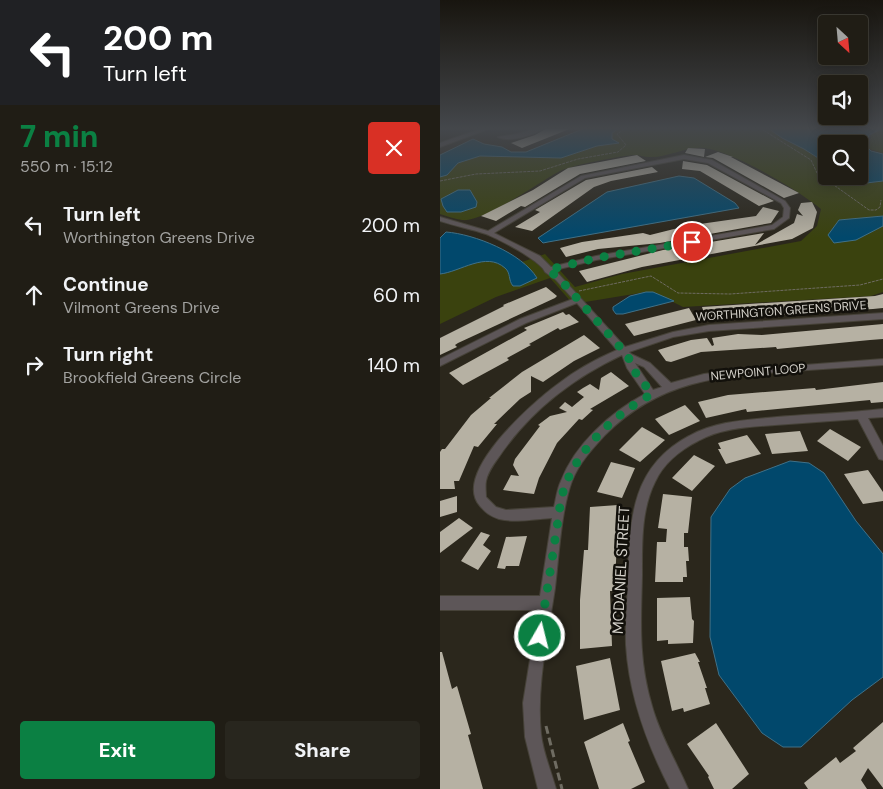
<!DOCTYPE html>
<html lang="en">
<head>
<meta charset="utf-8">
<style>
	:root { --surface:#201d15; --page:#28261e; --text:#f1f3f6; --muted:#a2a2a0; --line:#3d3b34; --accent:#0b8043 }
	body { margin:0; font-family:"DM Sans",sans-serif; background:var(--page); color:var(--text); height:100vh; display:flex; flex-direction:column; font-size:19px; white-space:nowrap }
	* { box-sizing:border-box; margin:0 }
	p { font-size:16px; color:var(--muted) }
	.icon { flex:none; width:28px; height:28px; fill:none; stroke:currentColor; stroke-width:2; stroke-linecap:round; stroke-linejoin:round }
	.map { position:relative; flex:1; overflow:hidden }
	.details { display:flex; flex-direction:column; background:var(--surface); width:440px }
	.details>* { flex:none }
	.banner { background:#202124; color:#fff; overflow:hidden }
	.needle { width:32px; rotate:154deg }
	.fabs { position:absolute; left:378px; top:15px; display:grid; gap:10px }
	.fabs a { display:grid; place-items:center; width:50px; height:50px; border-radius:5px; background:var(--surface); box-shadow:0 2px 12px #0003,0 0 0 1px var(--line); font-size:25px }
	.pin { position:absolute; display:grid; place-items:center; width:42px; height:42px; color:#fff; margin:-21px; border:2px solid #fff; border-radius:50%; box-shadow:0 1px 5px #0007 }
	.me { position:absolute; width:55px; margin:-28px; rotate:8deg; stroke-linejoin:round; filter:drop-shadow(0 0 4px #0008) }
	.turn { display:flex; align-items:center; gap:18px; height:105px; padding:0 20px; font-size:22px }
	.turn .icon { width:65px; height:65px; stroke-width:2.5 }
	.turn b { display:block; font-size:35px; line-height:42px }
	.round { display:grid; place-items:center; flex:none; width:52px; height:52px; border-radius:5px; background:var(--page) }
	.overview { display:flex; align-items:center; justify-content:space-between; height:85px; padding:0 20px }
	h1 { font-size:30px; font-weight:800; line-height:38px; color:var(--accent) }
	.cta { display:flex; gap:10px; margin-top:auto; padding:10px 20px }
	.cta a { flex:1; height:58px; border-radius:5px; background:var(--accent); color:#fff; font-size:20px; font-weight:800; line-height:58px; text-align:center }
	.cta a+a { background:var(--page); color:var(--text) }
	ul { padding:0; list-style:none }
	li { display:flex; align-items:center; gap:15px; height:70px; padding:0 20px }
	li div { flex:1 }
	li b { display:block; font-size:19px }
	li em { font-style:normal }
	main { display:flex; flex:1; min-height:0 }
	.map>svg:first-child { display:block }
	.green { fill:#3a420e }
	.water { fill:#01486c; stroke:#407188 }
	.building { fill:#b6b1a3 }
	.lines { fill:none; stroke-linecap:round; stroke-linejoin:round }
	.street-casing { stroke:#464238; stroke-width:2 }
	.path-far1 { stroke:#6f6c62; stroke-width:1; stroke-dasharray:3 1; stroke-linecap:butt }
	.path { stroke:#6f6c62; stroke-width:3; stroke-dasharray:8 4; stroke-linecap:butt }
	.street { fill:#5d5658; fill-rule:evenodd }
	.route { stroke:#0b8043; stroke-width:9; stroke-dasharray:0 16.2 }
	.labels { text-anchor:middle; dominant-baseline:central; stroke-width:5; stroke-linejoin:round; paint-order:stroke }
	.street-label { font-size:12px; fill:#d4d1ca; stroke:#12100b }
	.near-street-label { font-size:15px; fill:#d4d1ca; stroke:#12100b }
</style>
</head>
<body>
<main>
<section class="details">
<div class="banner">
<div class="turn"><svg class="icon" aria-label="left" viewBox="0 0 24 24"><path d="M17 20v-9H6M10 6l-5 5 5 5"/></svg><div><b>200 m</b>Turn left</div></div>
</div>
<div class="overview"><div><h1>7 min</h1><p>550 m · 15:12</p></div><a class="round" style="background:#d93025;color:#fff"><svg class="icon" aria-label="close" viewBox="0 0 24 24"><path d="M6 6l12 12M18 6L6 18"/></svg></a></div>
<ul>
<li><svg class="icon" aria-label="left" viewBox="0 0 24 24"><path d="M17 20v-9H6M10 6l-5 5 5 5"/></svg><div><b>Turn left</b><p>Worthington Greens Drive</p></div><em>200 m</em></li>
<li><svg class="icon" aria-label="ahead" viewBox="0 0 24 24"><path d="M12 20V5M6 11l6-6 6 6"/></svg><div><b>Continue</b><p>Vilmont Greens Drive</p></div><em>60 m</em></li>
<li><svg class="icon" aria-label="right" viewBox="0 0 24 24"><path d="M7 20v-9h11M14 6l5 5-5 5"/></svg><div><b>Turn right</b><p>Brookfield Greens Circle</p></div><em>140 m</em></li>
</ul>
<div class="cta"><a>Exit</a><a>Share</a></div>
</section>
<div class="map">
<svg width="443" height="789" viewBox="0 0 443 789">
	<rect width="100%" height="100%" fill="#2b271c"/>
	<!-- green -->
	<path class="green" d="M179,128H328L342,139L364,149L386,163V176C411,176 414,187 443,181V292L431,296L243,307L213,292H206L133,304L110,278L56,297L0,324V238L6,232L58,247L82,262L105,254L135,287L182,274L361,241L377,226L381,209C358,190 293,151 264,148C245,146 229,158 209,157C204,157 199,155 194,155C179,156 133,165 120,171C99,182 43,223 22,220C15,219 7,216 0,214V177L7,175L18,163L40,156L121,158L157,146L179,143L172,139V133Z
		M439,130H443V153L429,149L431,135Z"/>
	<!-- water -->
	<path class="water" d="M145,128H179L172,133V139L179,143L157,146L121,158L40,156L18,163L7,175L0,177V155L33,139L44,144L62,147L71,152H86Z
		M328,128H443L429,135L426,146L431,151L443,154V181L418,184L401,176H419V144H386V163L364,149L342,138Z
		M239,176L254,178L295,203L299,208L108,242L103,243L98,238L167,192Z
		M18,190H30L37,202L36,207L21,212H7L3,206L1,199Z
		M443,216V226L416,240L394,243L388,235L399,220Z
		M6,232C34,234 82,253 97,278L80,286H73C68,280 71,273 65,268C46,251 20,272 0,274V238Z
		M206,292H213L234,301L183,314H176L173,310V307L190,296Z
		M350,461L369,463L384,473L416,521L443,554V677L412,700L361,747H343L322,733L279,675L270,637L271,517L290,489L305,478Z"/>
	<!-- building -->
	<path class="building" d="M107,128H132L82,148L71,143L95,135Z
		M248,148L265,149L264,157L245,153Z
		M278,152L293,157H291L359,193L344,198L273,158L265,157Z
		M197,155L206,161L140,174L85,207L81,206L56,221L41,216L93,190L128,168Z
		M243,161L267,165L334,201L319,206L260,171L242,169Z
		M212,167L218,172L171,181L154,187L92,231L75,227L100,212L95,210L146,180Z
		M372,202L377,212L373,228L352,239L202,267L147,282L139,271L223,250L324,233L315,245L354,223L357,214L363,216L358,210L361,203Z
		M323,207L339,211L331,223L220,243L158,249L126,257L120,248L142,242L203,233L210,235L246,226L316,216Z
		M106,287L117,296L115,298L18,343L15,345L17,347L0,355V338L64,306L63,305Z
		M443,294V308L433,309L266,319L262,307L435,296Z
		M249,308L256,320L194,336L185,324Z
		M123,312L126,315L129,314L139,322L120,330L118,328L89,344L91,345L67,358L69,360L23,385L9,373L87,330L84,328Z
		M443,324V339L430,340L337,349L336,347L261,352L231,362L226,361L218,350L251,340L267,338L272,346L274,345L272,338L298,334L322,335Z
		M144,335L160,348L134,361L103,382L91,376V392L80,399L54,424H57L38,447L34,446L19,481H14L15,489H0V452L2,449H5L31,415L51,398H49L82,372Z
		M171,372L189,386L150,409L153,410L142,420L139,419L117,443L99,478L94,494L63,490L71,475L79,476L73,465L75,459L100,426L98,425L110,416L127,412L119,408L125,402L132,407L144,397L137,392L143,388L150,384L159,390L161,378Z
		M443,382V402L431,403L430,400L307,412L306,409L266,418L258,402L288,395L375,388L376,390Z
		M245,405L260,421L229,435L215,419Z
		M202,427L225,440L200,462L179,450Z
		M390,429L421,447L408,461L377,441Z
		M360,431L368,451L332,454L325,434Z
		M307,435L321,454L286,464L278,449H281L278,443Z
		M254,455L275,466L252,491L232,478Z
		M171,462L195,468L182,498L157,492Z
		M428,470L443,492V501L423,504L404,474Z
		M223,494L252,497L248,533H244V547H248L249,561H246L247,577H243V582H215L217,542H226L227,529L218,528Z
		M17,496V512L0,517V501Z
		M178,505L175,591H170L172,646L140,649V600L144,550H148L150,507Z
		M19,518L33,528L0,553V532Z
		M41,532L50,535L43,545L51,551L38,570L21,561Z
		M87,536L79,566H66L65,569L57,568L66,537Z
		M250,597L252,619L254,621L253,643L228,644V640L217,641V598Z
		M0,652H2L12,689L17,686L31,734L28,735L43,789H0Z
		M255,653L260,662H258L267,688H265L270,704L244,712L243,708L232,711L221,661Z
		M170,658L180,710L144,720L136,666Z
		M443,722V788L428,768L421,780L427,789H368L364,783L396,757L400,763L416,751L413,748Z
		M183,723L190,741L188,742L205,782L191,789H159L144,742Z
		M276,723L309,774L292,789H274L268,777L269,776L247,744Z"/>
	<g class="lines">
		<defs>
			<path id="street" d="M43,128H51L0,147V143Z
				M97,128H105C94,135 70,143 58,137L77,134Z
				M244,155L272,160L345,201L350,208L349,218L334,229L156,260L115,270L185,347L233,332L269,325L443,313V319L269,331L233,337L189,352L191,354L210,363L231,383L264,374L288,371L443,359V365C413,367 383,369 353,371C279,376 220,380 165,435C153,448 139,463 132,481C121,511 119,555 115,588C108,636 96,686 101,734C103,752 111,771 116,789H98L85,737L83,703L98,610H0V596H100L112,518C95,519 76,523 59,519C50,516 46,513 40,506C11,474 93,402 118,384C136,370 156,359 177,350L137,303L86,323L0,366V359L80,319L133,299L116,280L105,272C101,261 59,239 46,234C31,229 15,226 0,221V217L48,231L141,176ZM244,159L268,163L341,203L344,208L343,217L332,225L156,256L111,267L100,256L54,233L145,178ZM182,355L187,368L205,394C171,412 135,444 121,481C117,489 116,499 114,507L66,510L56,507L46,497C46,492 45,486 46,481C48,470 57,460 63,451C93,409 135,377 182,355ZM195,363L204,367L222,387L213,390Z
				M443,409V417L428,418L443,446V460L439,459L418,419C390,421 363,423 335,425C309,427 281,428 258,441C240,450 223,464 215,482C201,510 202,544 202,575C201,622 198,659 212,706C220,735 236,761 248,789H230C207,744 189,696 186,645C185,621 188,597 188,573C190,516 193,466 249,436C275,421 307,420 337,417C372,414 408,413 443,409Z"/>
		</defs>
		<!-- street casing -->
		<use href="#street" class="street-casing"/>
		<!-- path-far1 -->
		<path class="path-far1" d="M320,128L371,160L377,173L429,210H436L440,207L441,200
			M0,181L36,174L100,171L138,159L178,152L186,145L177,134L186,128
			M139,291L211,276L238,293L290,294L420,285L443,279"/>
		<!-- path -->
		<path class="path" d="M106,726L122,789"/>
		<!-- street -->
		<use href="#street" class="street"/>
	</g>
	<!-- sky -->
	<linearGradient id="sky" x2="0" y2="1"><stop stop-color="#18150f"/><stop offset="0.54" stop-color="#44474b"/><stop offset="1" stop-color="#44474b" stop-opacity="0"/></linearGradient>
	<rect width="443" height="238" fill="url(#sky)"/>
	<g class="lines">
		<!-- route -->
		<path class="route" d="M100,636C105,602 111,568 116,533C119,517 120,496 127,481C144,443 176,414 212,394L192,368L188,356L119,278L108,270L156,258L252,242"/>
	</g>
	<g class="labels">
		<!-- street labels -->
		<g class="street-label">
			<text transform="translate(341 311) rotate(-4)">WORTHINGTON GREENS DRIVE</text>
			<text transform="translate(318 372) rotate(-5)">NEWPOINT LOOP</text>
		</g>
		<!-- near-street labels -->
		<g class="near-street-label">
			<text transform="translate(181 570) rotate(-87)">MCDANIEL STREET</text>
		</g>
	</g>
</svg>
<div class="fabs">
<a><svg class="needle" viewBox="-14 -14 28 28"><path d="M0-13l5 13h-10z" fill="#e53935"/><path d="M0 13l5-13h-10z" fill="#a2a2a0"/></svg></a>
<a><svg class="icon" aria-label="sound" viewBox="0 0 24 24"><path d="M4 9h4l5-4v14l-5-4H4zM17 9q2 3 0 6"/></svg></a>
<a><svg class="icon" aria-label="search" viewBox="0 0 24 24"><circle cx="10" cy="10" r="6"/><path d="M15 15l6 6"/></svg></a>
</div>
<div class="pin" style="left:252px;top:242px;background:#d93025"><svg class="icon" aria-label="arrive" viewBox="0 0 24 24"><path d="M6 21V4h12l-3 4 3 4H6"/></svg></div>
<svg class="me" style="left:100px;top:636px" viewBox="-20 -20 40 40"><circle r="17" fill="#0b8043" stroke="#fff" stroke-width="3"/><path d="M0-11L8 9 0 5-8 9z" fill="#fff"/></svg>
</div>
</main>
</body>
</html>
